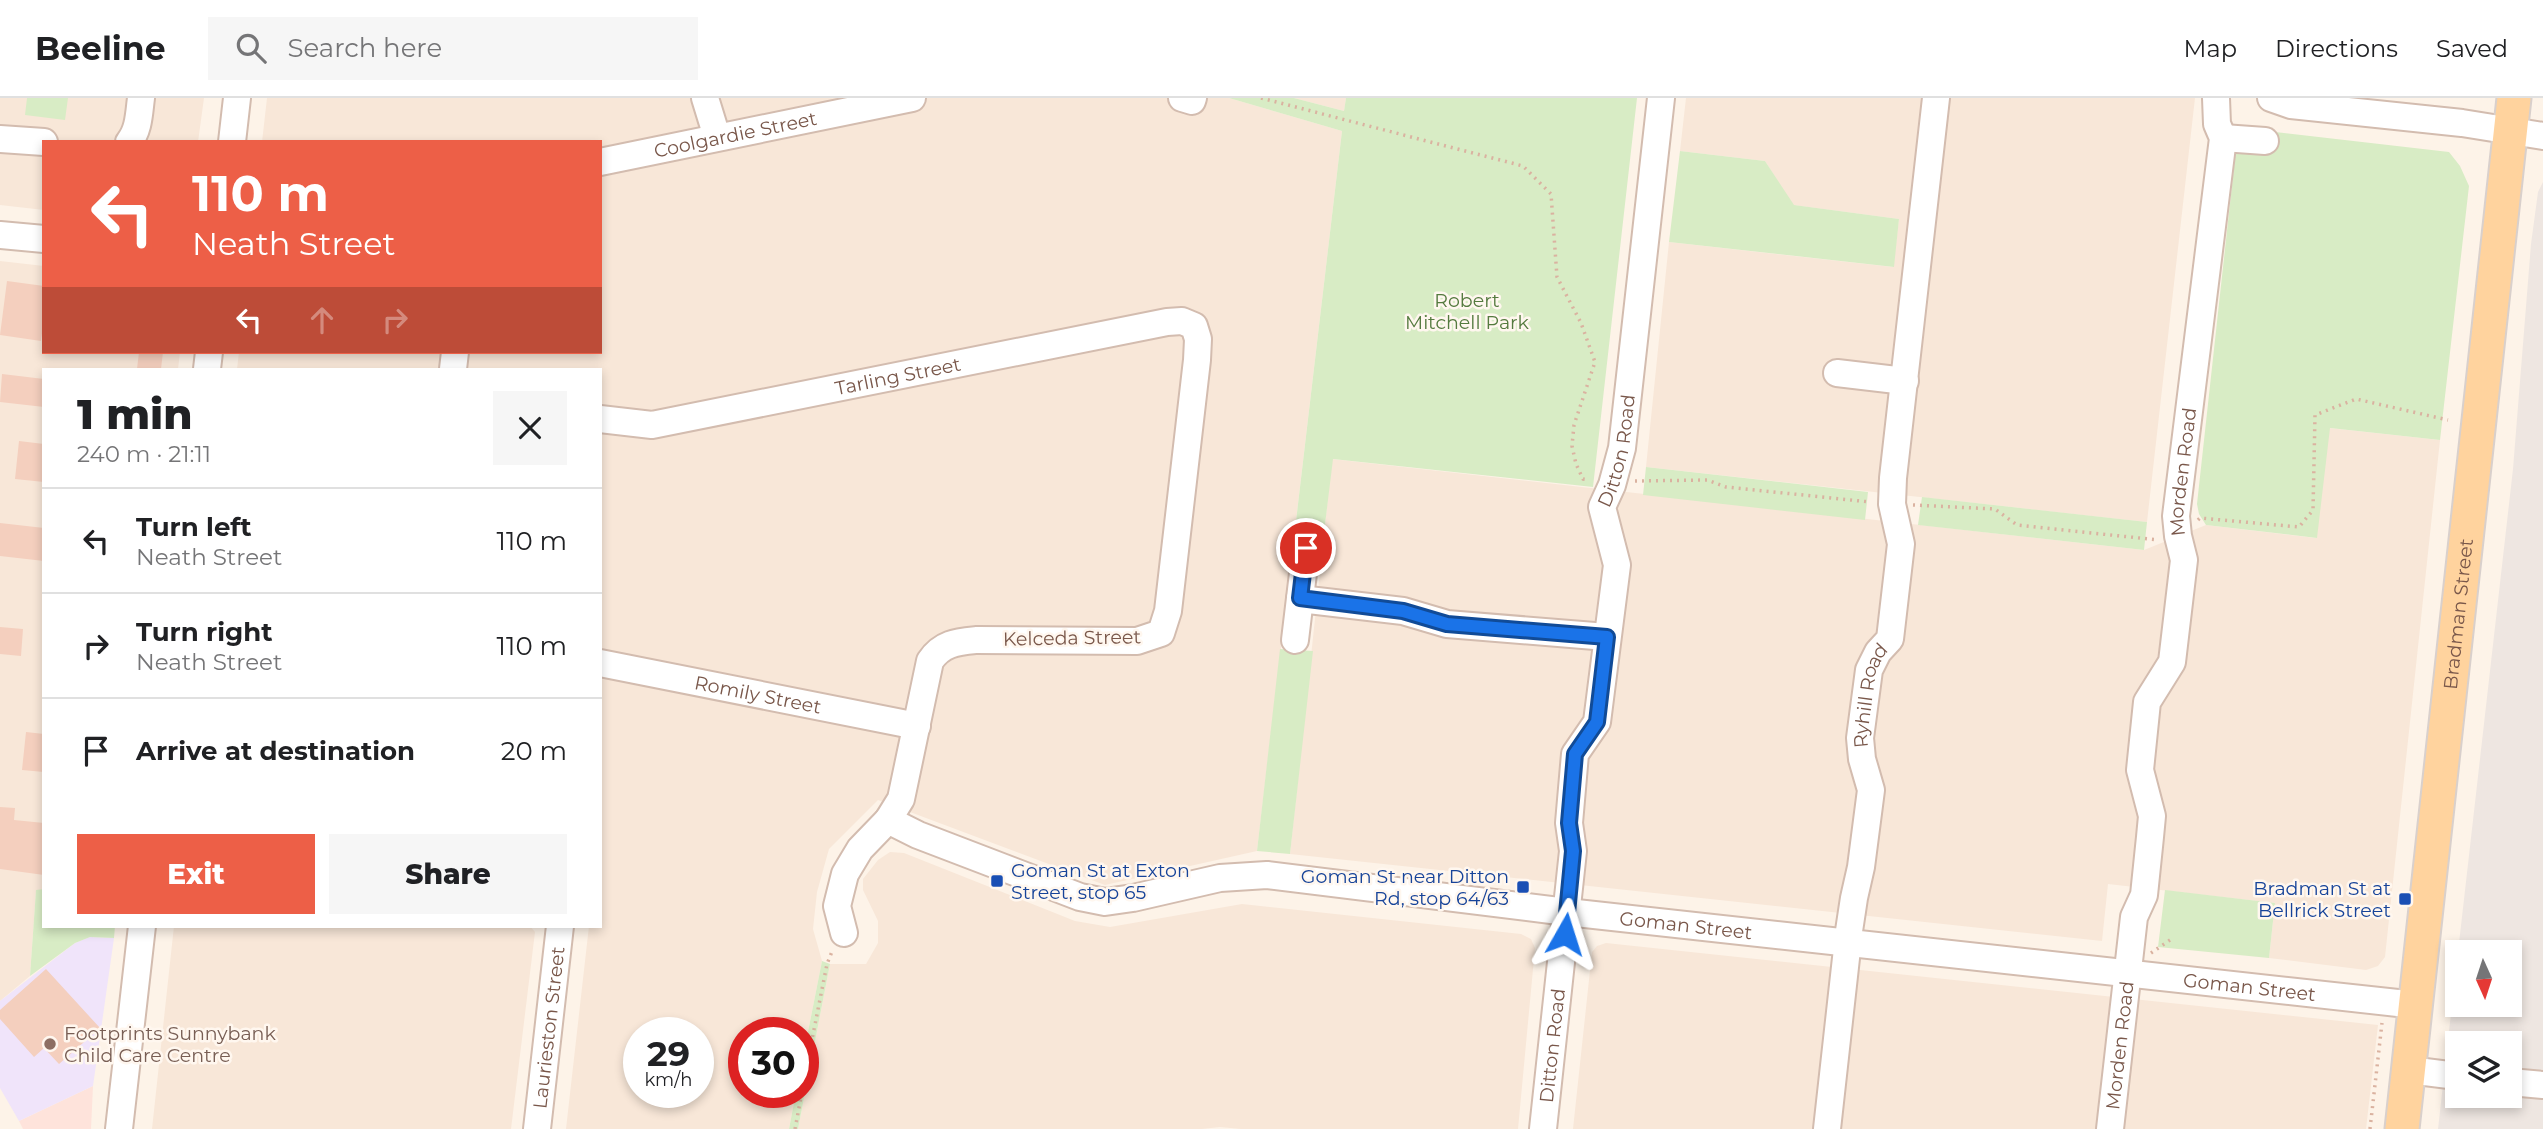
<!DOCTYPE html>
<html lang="en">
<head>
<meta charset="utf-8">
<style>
	:root { --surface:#fff; --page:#f6f6f6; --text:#202124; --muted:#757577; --line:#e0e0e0; --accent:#ed5f47 }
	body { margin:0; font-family:Montserrat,sans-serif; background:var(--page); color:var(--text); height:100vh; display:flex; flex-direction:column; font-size:26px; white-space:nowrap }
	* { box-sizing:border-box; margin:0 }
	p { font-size:23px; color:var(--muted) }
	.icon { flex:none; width:38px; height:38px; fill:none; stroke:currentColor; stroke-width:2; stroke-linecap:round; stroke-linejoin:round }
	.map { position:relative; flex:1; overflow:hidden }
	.sheet { position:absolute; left:42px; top:270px; width:560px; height:560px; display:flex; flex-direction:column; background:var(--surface); border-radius:0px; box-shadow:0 4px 10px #0003 }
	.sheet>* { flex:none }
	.banner { position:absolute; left:42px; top:42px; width:560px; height:214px; border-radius:0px; box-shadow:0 4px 10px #0003; background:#ed5f47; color:#fff; overflow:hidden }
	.needle { width:46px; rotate:177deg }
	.fabs { position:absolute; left:2445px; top:842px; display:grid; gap:14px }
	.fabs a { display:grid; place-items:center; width:77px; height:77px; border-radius:0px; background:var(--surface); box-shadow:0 4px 10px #0003; font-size:35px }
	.speed { position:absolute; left:623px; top:919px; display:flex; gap:14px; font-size:35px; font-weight:700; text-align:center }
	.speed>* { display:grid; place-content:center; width:91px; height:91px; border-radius:50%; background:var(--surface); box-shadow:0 4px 10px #0003; line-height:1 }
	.speed small { font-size:18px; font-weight:400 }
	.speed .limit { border:10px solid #d22; background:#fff; color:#111 }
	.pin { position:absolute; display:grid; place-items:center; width:60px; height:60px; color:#fff; margin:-30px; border:4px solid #fff; border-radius:50%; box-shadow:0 2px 7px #0007 }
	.me { position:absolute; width:77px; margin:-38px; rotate:6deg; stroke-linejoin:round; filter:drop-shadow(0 0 5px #0008) }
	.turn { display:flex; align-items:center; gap:24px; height:147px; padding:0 35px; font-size:32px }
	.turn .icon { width:91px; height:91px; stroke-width:2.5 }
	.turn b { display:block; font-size:49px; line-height:60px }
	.lanes { display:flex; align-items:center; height:66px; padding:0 35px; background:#0003; justify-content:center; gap:35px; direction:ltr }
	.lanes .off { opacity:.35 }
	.round { display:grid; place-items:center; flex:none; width:74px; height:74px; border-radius:0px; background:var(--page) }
	.summary { display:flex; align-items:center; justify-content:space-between; height:119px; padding:0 35px }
	h1 { font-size:42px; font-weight:800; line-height:52px }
	.primary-button { display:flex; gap:14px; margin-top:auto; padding:14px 35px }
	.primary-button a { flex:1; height:80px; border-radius:0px; background:var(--accent); color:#fff; font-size:28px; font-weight:800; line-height:80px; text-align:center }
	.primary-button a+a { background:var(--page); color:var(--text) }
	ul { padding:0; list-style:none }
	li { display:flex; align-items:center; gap:21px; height:105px; padding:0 35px; border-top:2px solid var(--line) }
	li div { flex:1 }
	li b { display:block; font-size:26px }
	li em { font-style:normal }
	header { display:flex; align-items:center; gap:42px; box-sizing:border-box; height:98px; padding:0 35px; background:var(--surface); border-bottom:2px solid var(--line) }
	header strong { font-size:33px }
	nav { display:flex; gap:38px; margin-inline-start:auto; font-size:24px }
	.search { width:490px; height:63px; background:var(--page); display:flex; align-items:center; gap:18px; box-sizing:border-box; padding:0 24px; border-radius:0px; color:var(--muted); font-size:26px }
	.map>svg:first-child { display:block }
	.residential { fill:#f8e7d8; fill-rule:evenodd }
	.commercial { fill:#fee3db }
	.industrial { fill:#eee6e1; fill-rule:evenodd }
	.education { fill:#f0e4fa }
	.green { fill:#d8ecc5 }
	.building { fill:#f4cfbe }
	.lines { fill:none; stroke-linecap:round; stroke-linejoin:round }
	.minor-casing { stroke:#d3bcaf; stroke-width:30 }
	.major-casing { stroke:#d9d0cc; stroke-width:37 }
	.path { stroke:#dab2a0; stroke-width:3.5; stroke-dasharray:2 5; stroke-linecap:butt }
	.minor { stroke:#fff; stroke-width:26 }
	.major { stroke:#ffd39e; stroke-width:33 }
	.route-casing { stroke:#114b97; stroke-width:18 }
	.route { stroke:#1a73e8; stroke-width:12 }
	.transit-dot { fill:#1a4fb4; stroke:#fff7ef; stroke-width:2.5 }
	.education-dot { fill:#8d6e63; stroke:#fff7ef; stroke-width:2.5 }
	.labels { text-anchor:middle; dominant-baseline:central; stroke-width:5; stroke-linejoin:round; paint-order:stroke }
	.street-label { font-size:19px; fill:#79574a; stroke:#fff7ef }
	.park-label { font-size:19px; fill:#547a3e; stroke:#fff7ef }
	.transit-label { font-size:19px; fill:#164399; stroke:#fff7ef; text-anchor:end }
	.education-label { font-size:19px; fill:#785e54; stroke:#fff7ef; text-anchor:start }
</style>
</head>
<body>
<header>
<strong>Beeline</strong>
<div class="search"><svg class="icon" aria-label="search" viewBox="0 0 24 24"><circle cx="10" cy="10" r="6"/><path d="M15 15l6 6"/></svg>Search here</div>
<nav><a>Map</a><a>Directions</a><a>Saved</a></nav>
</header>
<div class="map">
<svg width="2543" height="1031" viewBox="0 0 2543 1031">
	<rect width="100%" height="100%" fill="#fdf3e8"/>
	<!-- residential -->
	<path class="residential" d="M0,0H204L198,44H44V112L0,107Z
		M267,0H1229L1342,33L1257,753L1105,787L878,702L829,751L817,794L813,831L822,863L803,959V934H744V994H796L789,1031H566L589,828H600V271H237L239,254H600V44H262ZM639,934H698V994H639Z
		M1294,0H1346L1344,13Z
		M1686,0H2195L2147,424L1646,369L1669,144L1893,169L1899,121L1793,107L1765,63L1680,53Z
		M0,163L44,168V254H180L178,271H44V791L36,793L30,878L0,903Z
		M2329,330L2440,342L2385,859L2378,868L2366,872L2269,860L2275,805L2108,786L2102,843L1290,756L1332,361L2144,452L2206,427L2316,440Z
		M890,754L904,755L1075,823L1110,829L1242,806L1521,836L1531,841L1535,850L1518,1031H1241L1220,1029L1202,1031H798L830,866H866L878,845V823L863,792V781L878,762Z
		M174,828H530L535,834L511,1031H152Z
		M1606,845L2378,927L2366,1031H1573L1592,854L1597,848Z"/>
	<!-- commercial -->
	<path class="commercial" d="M93,988L91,1031H23L19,1023Z"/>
	<!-- industrial -->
	<path class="industrial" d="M2543,84V1031H2438L2457,862V906H2510V854H2458L2513,371L2531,146L2538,94ZM2457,945H2510V998H2457Z"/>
	<!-- education -->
	<path class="education" d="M90,839L114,840L93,988L19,1023L0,990V903L75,845Z"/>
	<!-- green -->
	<path class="green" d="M27,0H68L65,22L25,17Z
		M1229,0H1294L1344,13L1346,0H1637L1593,389L1333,361L1323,443L1294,440L1342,33Z
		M2267,33L2449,54L2460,68L2469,88L2440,342L2330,330L2317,440L2206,427L2199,416L2197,406L2236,51Z
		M1680,53L1765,63L1794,107L1899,121L1894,169L1669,144Z
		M1646,369L1868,394L1865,422L1643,397Z
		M1922,399L2147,424L2144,452L1918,427Z
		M1280,551L1313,553L1290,756L1257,753Z
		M44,791V828H115L114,840L90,839L75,845L30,878L36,792Z
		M2165,792L2275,805L2269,860L2158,849Z
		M822,863L830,866L798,1031H789L796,994H803V959Z"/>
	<!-- building -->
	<path class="building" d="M7,183L44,188V220L41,243L0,237Z
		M139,254H163L161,271H137Z
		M2,276L44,281V309L0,304Z
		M19,343L44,346V384L15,381Z
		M0,425L44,430V463L0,458Z
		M0,529L23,531L21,558L0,556Z
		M26,634L44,636V674L22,672Z
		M0,709L15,710L14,722L44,725V777L0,771Z
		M46,871L100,930L59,966L44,950L34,959L0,921V912Z"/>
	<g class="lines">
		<defs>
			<g id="minor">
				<path d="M705,0L717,39"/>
				<path d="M1182,0L1192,3L1193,0"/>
				<path d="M2271,0L2291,7L2462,25L2543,38"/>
				<path d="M2223,40L2265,43"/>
				<path d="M0,41L44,44"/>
				<path d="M129,44C139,32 139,15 141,0"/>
				<path d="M232,44L237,0"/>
				<path id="s1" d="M600,64L912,0"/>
				<path d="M0,137L44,141"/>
				<path d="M207,271L209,254"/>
				<path d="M453,271L455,254"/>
				<path d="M1837,275L1905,283"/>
				<path id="s2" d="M600,321L652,327L1167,224L1182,223L1194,228L1198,241L1197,262L1168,513L1161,535L1137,543L977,542C957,544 942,545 930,563L901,701L888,722L860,751L845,776L837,808L844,835"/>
				<path d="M1300,501L1403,513L1447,526L1607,539"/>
				<path d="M1295,542L1306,450"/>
				<path id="s3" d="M600,565L917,628"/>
				<path id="s4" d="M888,722L918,737L1080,799L1105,804L1133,800L1220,780L1267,777L1567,814L2416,907"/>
				<path d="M2409,972L2457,978"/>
				<path d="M2510,984L2543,987"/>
				<path d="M119,1031L142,828"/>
				<path id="s5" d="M537,1031L560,828"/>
				<path id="s6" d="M1543,1031L1573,753L1569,725L1575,656L1597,624L1617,467L1602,409L1612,387L1622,350L1661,0"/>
				<path id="s7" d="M1827,1031L1849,833L1854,800L1861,769L1871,692L1862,661L1860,640L1869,572L1878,554L1890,541L1901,446L1892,406L1893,380L1936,0"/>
				<path id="s8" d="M2110,1031L2134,819L2144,797L2150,739L2152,718L2140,672L2147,604L2172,564L2184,462L2178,438L2176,418L2223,40L2217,26L2216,0"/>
			</g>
			<g id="major">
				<path id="s9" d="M2402,1031L2514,0"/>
			</g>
		</defs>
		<!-- minor casing -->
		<use href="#minor" class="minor-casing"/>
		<!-- major casing -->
		<use href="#major" class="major-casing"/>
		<!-- path -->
		<path class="path" d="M1261,0L1523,68L1551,96L1557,179L1581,225L1595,264L1574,327L1572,348L1576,366L1583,381L1589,382
			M1635,383L1707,382L1726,389L1870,404
			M1913,407L1995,411L2017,427L2158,442
			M2198,422L2200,420L2299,429L2313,412L2315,317L2356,301L2448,322
			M2151,855L2173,840
			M803,987L827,866L833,851
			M795,1031L802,994
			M2370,1031L2382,925"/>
		<!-- minor -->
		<use href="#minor" class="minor"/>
		<!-- major -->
		<use href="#major" class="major"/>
	</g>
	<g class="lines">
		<defs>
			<path id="route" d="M1306,450L1300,500L1403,513L1447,526L1607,539L1597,624L1575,656L1569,725L1573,753L1565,836"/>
		</defs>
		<!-- route casing -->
		<use href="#route" class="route-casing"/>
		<!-- route -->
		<use href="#route" class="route"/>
	</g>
	<!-- markers -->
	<g class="transit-dot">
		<rect x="990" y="776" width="14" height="14" rx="3.5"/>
		<rect x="1516" y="782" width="14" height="14" rx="3.5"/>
		<rect x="2398" y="794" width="14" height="14" rx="3.5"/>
	</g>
	<circle class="education-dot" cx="50" cy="946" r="7"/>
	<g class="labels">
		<!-- street labels -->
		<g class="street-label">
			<text stroke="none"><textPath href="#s1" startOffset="138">Coolgardie Street</textPath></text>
			<text stroke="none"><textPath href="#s2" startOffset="303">Tarling Street</textPath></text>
			<text stroke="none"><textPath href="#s6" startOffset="693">Ditton Road</textPath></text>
			<text stroke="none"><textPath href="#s8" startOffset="672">Morden Road</textPath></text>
			<text stroke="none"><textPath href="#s9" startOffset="518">Bradman Street</textPath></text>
			<text transform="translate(1072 540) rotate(-1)">Kelceda Street</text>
			<text stroke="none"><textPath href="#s3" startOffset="161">Romily Street</textPath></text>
			<text stroke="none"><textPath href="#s7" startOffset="439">Ryhill Road</textPath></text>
			<text stroke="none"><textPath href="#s4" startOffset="819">Goman Street</textPath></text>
			<text stroke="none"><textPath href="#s4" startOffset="1386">Goman Street</textPath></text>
			<text stroke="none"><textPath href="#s5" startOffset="102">Laurieston Street</textPath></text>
			<text stroke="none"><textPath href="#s6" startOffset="84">Ditton Road</textPath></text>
			<text stroke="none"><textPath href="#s8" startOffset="84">Morden Road</textPath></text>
		</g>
		<!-- park labels -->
		<g class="park-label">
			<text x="1467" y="202">Robert<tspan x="1467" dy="22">Mitchell Park</tspan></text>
		</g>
		<!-- transit labels -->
		<g class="transit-label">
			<text x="1011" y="772" text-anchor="start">Goman St at Exton<tspan x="1011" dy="22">Street, stop 65</tspan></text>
			<text x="1509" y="778">Goman St near Ditton<tspan x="1509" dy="22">Rd, stop 64/63</tspan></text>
			<text x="2391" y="790">Bradman St at<tspan x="2391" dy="22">Bellrick Street</tspan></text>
		</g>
		<!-- education labels -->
		<g class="education-label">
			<text x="64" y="935">Footprints Sunnybank<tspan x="64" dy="22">Child Care Centre</tspan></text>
		</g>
	</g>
</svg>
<div class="fabs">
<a><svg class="needle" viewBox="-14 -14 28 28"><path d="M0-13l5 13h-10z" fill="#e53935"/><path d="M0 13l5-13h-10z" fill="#757577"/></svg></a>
<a><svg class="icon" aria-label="layers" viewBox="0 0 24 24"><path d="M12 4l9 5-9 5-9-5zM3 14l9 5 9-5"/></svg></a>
</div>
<div class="speed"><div>29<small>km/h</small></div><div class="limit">30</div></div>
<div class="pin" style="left:1306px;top:450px;background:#d93025"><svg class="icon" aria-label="arrive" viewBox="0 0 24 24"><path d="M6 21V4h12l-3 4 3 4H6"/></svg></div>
<svg class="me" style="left:1565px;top:836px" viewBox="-20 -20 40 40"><path d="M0-17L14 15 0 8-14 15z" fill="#1a73e8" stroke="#fff" stroke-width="4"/></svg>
<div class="banner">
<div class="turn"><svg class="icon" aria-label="left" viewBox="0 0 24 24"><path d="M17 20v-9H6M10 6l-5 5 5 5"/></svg><div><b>110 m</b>Neath Street</div></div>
<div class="lanes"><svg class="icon" aria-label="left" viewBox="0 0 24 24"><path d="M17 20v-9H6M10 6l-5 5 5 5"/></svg><svg class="icon off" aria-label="ahead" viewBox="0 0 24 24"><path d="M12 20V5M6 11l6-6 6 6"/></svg><svg class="icon off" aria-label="right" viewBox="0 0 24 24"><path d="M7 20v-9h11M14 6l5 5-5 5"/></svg></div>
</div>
<section class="sheet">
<div class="summary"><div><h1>1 min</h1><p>240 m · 21:11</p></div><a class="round"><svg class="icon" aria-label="close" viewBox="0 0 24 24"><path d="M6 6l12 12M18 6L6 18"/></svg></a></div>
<ul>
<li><svg class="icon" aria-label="left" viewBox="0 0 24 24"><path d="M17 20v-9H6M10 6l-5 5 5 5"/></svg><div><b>Turn left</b><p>Neath Street</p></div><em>110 m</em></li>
<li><svg class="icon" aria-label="right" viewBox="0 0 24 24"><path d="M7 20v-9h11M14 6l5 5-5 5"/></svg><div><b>Turn right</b><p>Neath Street</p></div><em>110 m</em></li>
<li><svg class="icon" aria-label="arrive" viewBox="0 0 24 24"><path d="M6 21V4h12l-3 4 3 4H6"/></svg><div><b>Arrive at destination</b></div><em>20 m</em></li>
</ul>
<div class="primary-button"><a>Exit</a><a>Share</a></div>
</section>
</div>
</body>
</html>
